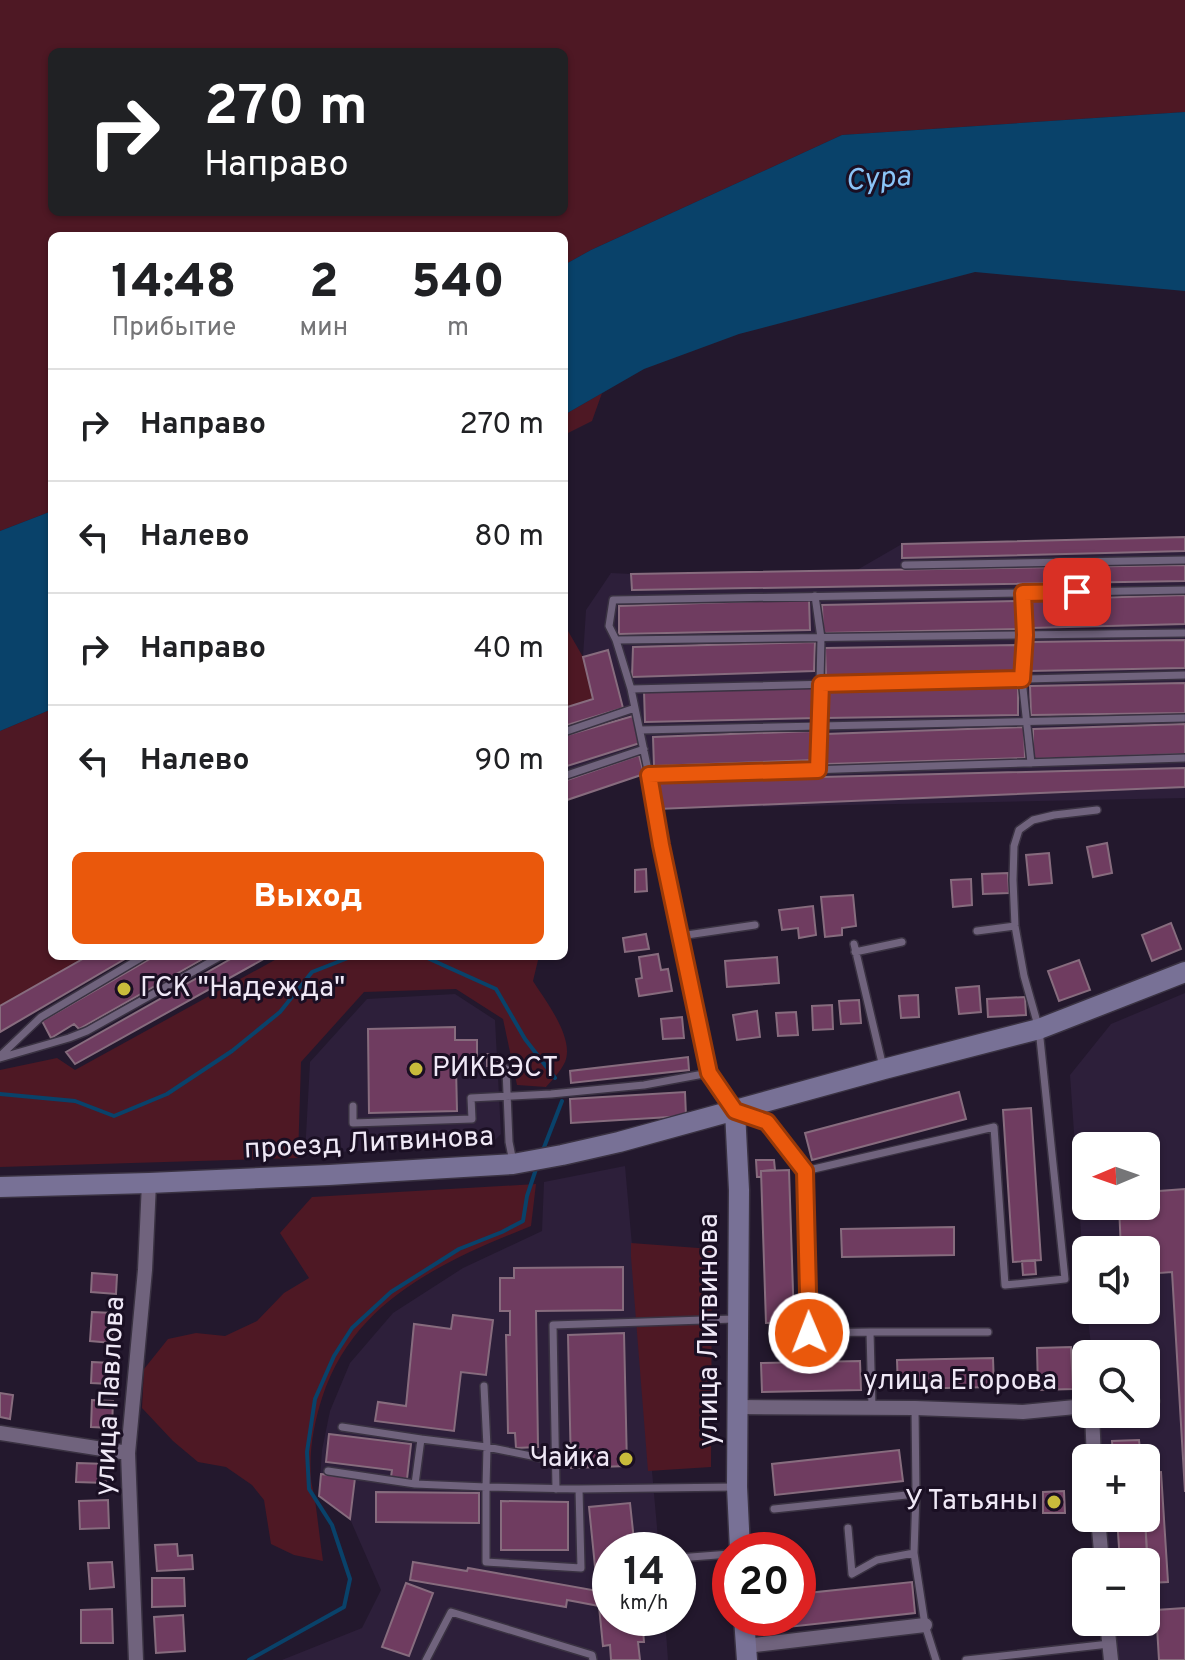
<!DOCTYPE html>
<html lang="ru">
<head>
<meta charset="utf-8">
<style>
	:root { --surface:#fff; --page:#f6f6f6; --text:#202124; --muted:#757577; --line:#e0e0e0; --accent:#ea580c }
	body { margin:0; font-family:Overpass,sans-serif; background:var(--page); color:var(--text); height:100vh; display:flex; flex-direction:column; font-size:30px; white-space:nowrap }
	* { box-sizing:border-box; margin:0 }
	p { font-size:26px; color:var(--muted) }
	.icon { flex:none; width:44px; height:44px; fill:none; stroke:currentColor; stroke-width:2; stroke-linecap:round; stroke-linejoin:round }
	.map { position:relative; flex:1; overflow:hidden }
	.drawer { position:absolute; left:48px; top:232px; width:520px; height:728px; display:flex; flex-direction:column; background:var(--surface); border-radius:12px; box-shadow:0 2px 6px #0004 }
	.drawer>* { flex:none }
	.hud { position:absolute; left:48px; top:48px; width:520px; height:168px; border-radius:12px; box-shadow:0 2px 6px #0004; background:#202124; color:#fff; overflow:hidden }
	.needle { width:52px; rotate:268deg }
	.buttons { position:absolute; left:1072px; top:1132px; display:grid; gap:16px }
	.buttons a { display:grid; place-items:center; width:88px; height:88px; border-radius:12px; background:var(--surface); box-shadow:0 2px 6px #0004; font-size:40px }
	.speed { position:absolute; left:592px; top:1532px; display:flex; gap:16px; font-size:40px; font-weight:700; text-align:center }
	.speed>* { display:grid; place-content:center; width:104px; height:104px; border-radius:50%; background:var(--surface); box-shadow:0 2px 6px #0004; line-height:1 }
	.speed small { font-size:20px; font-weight:400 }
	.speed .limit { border:12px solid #d22; background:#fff; color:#111 }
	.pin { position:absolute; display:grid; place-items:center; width:68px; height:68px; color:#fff; margin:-34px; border-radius:16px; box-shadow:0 4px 12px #0006 }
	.me { position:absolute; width:88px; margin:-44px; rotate:359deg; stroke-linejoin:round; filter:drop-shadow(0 0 6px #0008) }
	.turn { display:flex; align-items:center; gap:28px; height:168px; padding:0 24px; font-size:36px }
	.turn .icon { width:104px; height:104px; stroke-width:2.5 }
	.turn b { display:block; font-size:56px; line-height:68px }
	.eta { display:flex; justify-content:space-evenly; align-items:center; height:136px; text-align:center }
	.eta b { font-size:48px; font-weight:800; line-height:56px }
	.action { display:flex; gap:16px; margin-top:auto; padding:16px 24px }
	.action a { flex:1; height:92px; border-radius:12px; background:var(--accent); color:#fff; font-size:32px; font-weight:800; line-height:92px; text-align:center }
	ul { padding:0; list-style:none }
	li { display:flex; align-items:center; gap:24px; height:112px; padding:0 24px; border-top:2px solid var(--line) }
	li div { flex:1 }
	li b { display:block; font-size:30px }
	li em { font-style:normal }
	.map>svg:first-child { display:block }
	.built { fill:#2d1f3a; fill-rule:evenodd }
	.green { fill:#4e1824; fill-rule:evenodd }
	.water { fill:#09426a }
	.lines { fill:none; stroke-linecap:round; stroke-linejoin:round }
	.stream { stroke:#09426a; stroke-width:4 }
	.building { fill:#6f3c60; stroke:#876c7e; stroke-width:2 }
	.service-casing { stroke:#3a3242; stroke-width:10 }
	.minor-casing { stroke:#3a3242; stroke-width:17 }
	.secondary-casing { stroke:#3a3242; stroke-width:23 }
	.service { stroke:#70637d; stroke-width:7 }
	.minor { stroke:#70637d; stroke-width:14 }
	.secondary { stroke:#787196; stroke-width:20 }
	.route-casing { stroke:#983908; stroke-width:20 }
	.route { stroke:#ea580c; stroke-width:14 }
	.poi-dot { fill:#c8bb3b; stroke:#1a0f23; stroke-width:3 }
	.labels { text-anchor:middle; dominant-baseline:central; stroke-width:6; stroke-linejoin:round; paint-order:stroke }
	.poi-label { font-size:28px; fill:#efe8f6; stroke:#1a0f23; text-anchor:start }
	.street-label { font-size:28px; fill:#efe8f6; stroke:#1a0f23 }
	.water-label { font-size:30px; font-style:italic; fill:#8bc4f7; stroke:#1a0f23 }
</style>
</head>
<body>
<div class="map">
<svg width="1185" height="1660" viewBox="0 0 1185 1660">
	<rect width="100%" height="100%" fill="#23182d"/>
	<!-- built -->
	<path class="built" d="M1185,537V798L658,809L644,774L564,801V708L593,699L583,657L586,610L611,573L631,574L857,570L902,544Z
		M1185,993V1660H1115L1112,1622H1146V1562H1108L1104,1518H1146V1458H1100L1097,1414H1146V1354H1092L1087,1310H1146V1250H1086V1305L1070,1075L1111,1024ZM1086,1146H1146V1206H1086Z
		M455,994L495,1020L501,1134L492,1143L305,1154L310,1062L367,999Z
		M625,1166L659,1550H610V1618H665L668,1660H282L362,1628L381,1590L350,1519L319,1496L322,1450L330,1411L350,1363L393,1313L463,1268L542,1231L544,1182Z"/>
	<!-- green -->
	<path class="green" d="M0,0H1185V112L842,135L591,250L564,265V236H52V511L0,531ZM52,52H564V212H52Z
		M602,393L592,421L564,435V415Z
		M564,624L583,657L593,699L564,708Z
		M52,709V956H88L0,1006V731Z
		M282,956H539L533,981C545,1000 575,1038 565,1062C561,1071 552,1080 546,1087L517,1085L503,1019L456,989L364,992L301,1062L298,1158L0,1167V1070L57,1058L75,1070Z
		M536,1184L531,1226C442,1262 354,1300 322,1398C314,1423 309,1450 311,1476C311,1484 314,1493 315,1500C318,1521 320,1541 323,1561L294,1555L271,1544L264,1500L252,1485L226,1467L198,1462L173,1441L142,1408L144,1369L168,1339L196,1333L225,1336L257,1321L284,1293L309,1278L280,1233L312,1197Z
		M631,1243L712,1249L711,1467L648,1471L631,1257Z"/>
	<!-- water -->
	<path class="water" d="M1185,112V291L975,272L739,334L644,369L564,415V265L591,250L842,135Z
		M52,511V709L0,731V531Z"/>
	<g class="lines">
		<!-- stream -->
		<path class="stream" d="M423,956L496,989L525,1039L555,1078
			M0,1094L75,1101L114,1116L167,1094L232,1051L280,1012L312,972L353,956
			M543,1150L562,1101
			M249,1660L344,1607L350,1579L332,1525L309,1489L307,1452L315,1399L334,1356L352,1328L391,1292L459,1249L502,1232L523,1221L527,1196L537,1166"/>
	</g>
	<!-- building -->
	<path class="building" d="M1185,537V551L902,558V544Z
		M1185,565V581L632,590L631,574Z
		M1185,595V624L1030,628L1029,600Z
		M809,599L810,630L619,634V606Z
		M1021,601V629L823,633L822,605Z
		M1185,640V668L1029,671L1028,642Z
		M815,642L814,671L632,677L633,647Z
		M1016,645L1017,673L826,676L825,648Z
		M608,650L623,708L564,726V708L593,699L583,657Z
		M1185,683V713L1031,715L1030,686Z
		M1018,685V715L825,718V688Z
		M817,687L818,718L645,722L644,691Z
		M633,716L640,743L564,767V736Z
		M1185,724V754L1033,759V729Z
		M1024,727L1025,758L826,764L825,734Z
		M814,731L815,760L654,766L653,737Z
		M639,755L644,774L564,801V781Z
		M1185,768V787L658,809L657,781Z
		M1107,843L1112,873L1093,877L1087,847Z
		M1049,853L1052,883L1029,885L1026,855Z
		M646,869L647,891L635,892V870Z
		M1008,873L1009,893L983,894L982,874Z
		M971,879L972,905L953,907L951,880Z
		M853,895L856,926L842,928V935L825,937L821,897Z
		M813,906L816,935L799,938L798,928L782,930L779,910Z
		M1171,923L1181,949L1152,961L1142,935Z
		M646,934L649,949L625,952L623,938Z
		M658,954L661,970L668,969L672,991L639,996L636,979L642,978L639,957Z
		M88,956H130L0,1032V1006Z
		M155,956H208L79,1029L74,1024L51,1038L42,1021Z
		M236,956H269L75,1064L66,1052Z
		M777,957L779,983L727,987L725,961Z
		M1079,960L1090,990L1059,1001L1048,971Z
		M979,986L981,1012L959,1014L956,988Z
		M918,995L919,1017L901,1018L899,996Z
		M1025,997L1026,1015L988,1017L987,999Z
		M859,1000L861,1023L841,1024L839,1001Z
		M832,1005L833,1029L813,1030L812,1006Z
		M757,1011L760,1037L737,1040L733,1015Z
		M796,1012L798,1035L778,1036L776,1013Z
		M682,1017L684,1038L663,1039L661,1019Z
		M455,1027V1040H477V1067H456L457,1111L369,1113L368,1029Z
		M487,1054H498V1066H487Z
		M688,1057L689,1070L571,1083L570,1071Z
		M685,1092L686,1116L571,1123L570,1099Z
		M959,1092L966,1119L812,1160L805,1133Z
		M1031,1108L1041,1260L1013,1262L1003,1110Z
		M756,1160H774L775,1170L761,1171V1177H757Z
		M789,1170L794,1322L766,1323L761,1171Z
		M1185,1189V1492L1172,1272L1146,1274V1250H1121L1119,1206H1146V1192Z
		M954,1227V1255L842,1257L841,1229Z
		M1035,1260L1036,1274L1023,1275L1022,1261Z
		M623,1267V1310L536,1311L538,1447L516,1448L515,1433H508L506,1335H510V1311H500V1278H514V1268Z
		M92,1273L117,1275L116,1294L91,1292Z
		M92,1312L113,1313L112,1343L90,1341Z
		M453,1315L493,1320L486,1375L461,1372L454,1431L375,1421L378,1402L406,1406L414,1324L451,1329Z
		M624,1333L627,1466L571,1468L568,1335Z
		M1071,1347L1073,1389L1038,1390L1037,1348Z
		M993,1358L994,1387L898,1389L897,1360Z
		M860,1361L861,1390L762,1392L761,1363Z
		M92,1362L111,1363L110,1384L91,1383Z
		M0,1393L13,1395L10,1419L0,1417Z
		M92,1400L113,1401L112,1428L91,1427Z
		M329,1434L411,1444L407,1479L391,1477L392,1470L326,1462Z
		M1139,1440L1141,1458H1113L1112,1441Z
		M899,1450L903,1481L775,1495L772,1464Z
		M77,1463L107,1464L106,1483L76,1482Z
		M1161,1472L1168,1582L1149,1583L1145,1518L1146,1473Z
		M321,1474L355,1478L350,1519L319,1496Z
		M1064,1491L1065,1513H1043V1492Z
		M376,1492L479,1493V1523L376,1522Z
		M108,1500L109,1528L80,1529L79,1501Z
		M501,1501L568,1502V1550H501Z
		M630,1503L635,1550H610V1618H642L644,1642H638L640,1660H611L610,1645L603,1646L589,1507Z
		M1117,1518H1145L1149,1594H1146V1562H1120Z
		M177,1544L178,1556L192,1555L193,1569L157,1571L155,1545Z
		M112,1562L114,1587L90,1589L88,1563Z
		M413,1562L467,1571L468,1568L598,1591L599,1606L567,1600L566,1607L410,1580Z
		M152,1578H184L185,1606L152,1607Z
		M912,1582L915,1613L788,1627L787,1618H798V1594Z
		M406,1583L433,1593L409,1656L382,1647Z
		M1185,1608V1660H1159L1156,1610Z
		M112,1609L113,1643H81V1610Z
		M183,1615L185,1651L156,1653L154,1617Z"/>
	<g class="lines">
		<defs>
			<path id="service" d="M905,565L1185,560
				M1023,593L1025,635L1022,679L1031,763
				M815,596L821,638L818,770
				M616,640L1185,633
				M631,689L1185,675
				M640,730L1185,718
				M564,732L635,708
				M649,775L1185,758
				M564,776L644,749
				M661,845L649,775L631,689L616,640L609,626L613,600L1185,590
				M977,931L1015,926
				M680,936L755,925
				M854,944L883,1067
				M855,952L902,942
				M0,1056L41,1017L144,956
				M0,1058L69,1038L87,1031L221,956
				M506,1069L509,1142L513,1162
				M353,1106V1123L472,1119L471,1098L551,1094L644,1085L709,1073
				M745,1114L767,1122L805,1171L809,1333L870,1332L872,1407
				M805,1171L994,1127L1005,1285L1065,1279L1039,1029L1024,976L1015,926L1013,880L1014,846L1019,830L1033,820L1054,815L1097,810
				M870,1332H988
				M1146,1402L1156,1401
				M915,1408L916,1494
				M342,1427L421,1439
				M328,1471L415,1484L421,1439L487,1447L556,1461
				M415,1484L486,1487L487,1447L484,1386
				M556,1489L553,1325L734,1319
				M579,1489L486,1487V1562L581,1568L579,1489L735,1487
				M774,1509L916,1494L914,1553L877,1560L852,1574L848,1528
				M914,1553L925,1625L936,1660
				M678,1558L730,1554
				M426,1660L451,1612L592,1655L593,1660
				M966,1660L1109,1644"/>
			<path id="minor" d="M661,845L709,1073L735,1111
				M738,1407L915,1408L1023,1412L1086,1406
				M1092,1414L1094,1458
				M0,1433L128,1453
				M1098,1518L1102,1562
				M1107,1622L1111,1660
				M746,1646L925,1625
				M136,1660L128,1453L145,1270L149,1183"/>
			<path id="secondary" d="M735,1111L739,1190L737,1487L740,1550
				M0,1187L149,1183L329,1175L513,1164L562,1155L619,1142L884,1069L1039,1029L1185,972
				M744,1618L747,1660"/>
		</defs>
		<!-- service casing -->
		<use href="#service" class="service-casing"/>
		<!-- minor casing -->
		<use href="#minor" class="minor-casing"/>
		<!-- secondary casing -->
		<use href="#secondary" class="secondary-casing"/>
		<!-- service -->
		<use href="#service" class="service"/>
		<!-- minor -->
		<use href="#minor" class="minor"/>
		<!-- secondary -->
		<use href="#secondary" class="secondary"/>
	</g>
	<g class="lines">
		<defs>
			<path id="route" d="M809,1333L805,1171L767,1122L735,1111L709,1073L661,845L649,775L818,770L821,684L1022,679L1025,635L1023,593L1077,592"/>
		</defs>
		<!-- route casing -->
		<use href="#route" class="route-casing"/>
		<!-- route -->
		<use href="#route" class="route"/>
	</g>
	<!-- markers -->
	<g class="poi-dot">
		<circle cx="124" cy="989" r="8"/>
		<circle cx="416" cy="1069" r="8"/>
		<circle cx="626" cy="1459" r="8"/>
		<circle cx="1054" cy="1502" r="8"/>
	</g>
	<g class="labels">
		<!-- poi labels -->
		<g class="poi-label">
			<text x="140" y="989">ГСК "Надежда"</text>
			<text x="432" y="1069">РИКВЭСТ</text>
			<text x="610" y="1459" text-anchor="end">Чайка</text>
			<text x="1038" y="1502" text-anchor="end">У Татьяны</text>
		</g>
		<!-- street labels -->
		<g class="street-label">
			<text transform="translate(369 1144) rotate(-3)">проезд Литвинова</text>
			<text transform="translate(710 1330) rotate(-90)">улица Литвинова</text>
			<text x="960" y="1382">улица Егорова</text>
			<text transform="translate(111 1396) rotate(-87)">улица Павлова</text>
		</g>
		<!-- water labels -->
		<g class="water-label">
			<text transform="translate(878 180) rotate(-5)">Сура</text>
		</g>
	</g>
</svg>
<div class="buttons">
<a><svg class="needle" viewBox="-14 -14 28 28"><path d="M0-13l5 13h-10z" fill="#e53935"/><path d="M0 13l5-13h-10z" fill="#757577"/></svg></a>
<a><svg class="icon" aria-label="sound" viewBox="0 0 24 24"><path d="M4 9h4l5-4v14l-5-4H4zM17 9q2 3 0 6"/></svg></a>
<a><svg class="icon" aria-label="search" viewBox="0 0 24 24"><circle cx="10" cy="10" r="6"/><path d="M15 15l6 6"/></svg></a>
<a>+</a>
<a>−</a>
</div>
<div class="speed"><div>14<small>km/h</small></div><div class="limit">20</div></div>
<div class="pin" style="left:1077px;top:592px;background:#d93025"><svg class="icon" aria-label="arrive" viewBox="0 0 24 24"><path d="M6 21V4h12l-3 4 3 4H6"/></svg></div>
<svg class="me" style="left:809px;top:1333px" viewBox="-20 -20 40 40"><circle r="17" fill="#ea580c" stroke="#fff" stroke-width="3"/><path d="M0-11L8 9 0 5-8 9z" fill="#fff"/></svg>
<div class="hud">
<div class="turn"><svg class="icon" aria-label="right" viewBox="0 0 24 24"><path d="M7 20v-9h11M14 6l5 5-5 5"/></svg><div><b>270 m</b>Направо</div></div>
</div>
<section class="drawer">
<div class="eta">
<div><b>14:48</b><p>Прибытие</p></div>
<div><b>2</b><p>мин</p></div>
<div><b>540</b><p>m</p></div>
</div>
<ul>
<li><svg class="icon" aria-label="right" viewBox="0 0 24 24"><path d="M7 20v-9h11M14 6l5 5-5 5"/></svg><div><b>Направо</b></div><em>270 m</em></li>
<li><svg class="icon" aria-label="left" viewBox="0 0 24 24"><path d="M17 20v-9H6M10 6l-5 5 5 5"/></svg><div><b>Налево</b></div><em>80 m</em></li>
<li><svg class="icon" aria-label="right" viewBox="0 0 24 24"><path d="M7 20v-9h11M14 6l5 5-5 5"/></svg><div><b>Направо</b></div><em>40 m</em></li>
<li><svg class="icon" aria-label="left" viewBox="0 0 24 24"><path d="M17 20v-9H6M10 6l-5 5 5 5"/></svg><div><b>Налево</b></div><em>90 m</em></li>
</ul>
<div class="action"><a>Выход</a></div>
</section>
</div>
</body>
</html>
